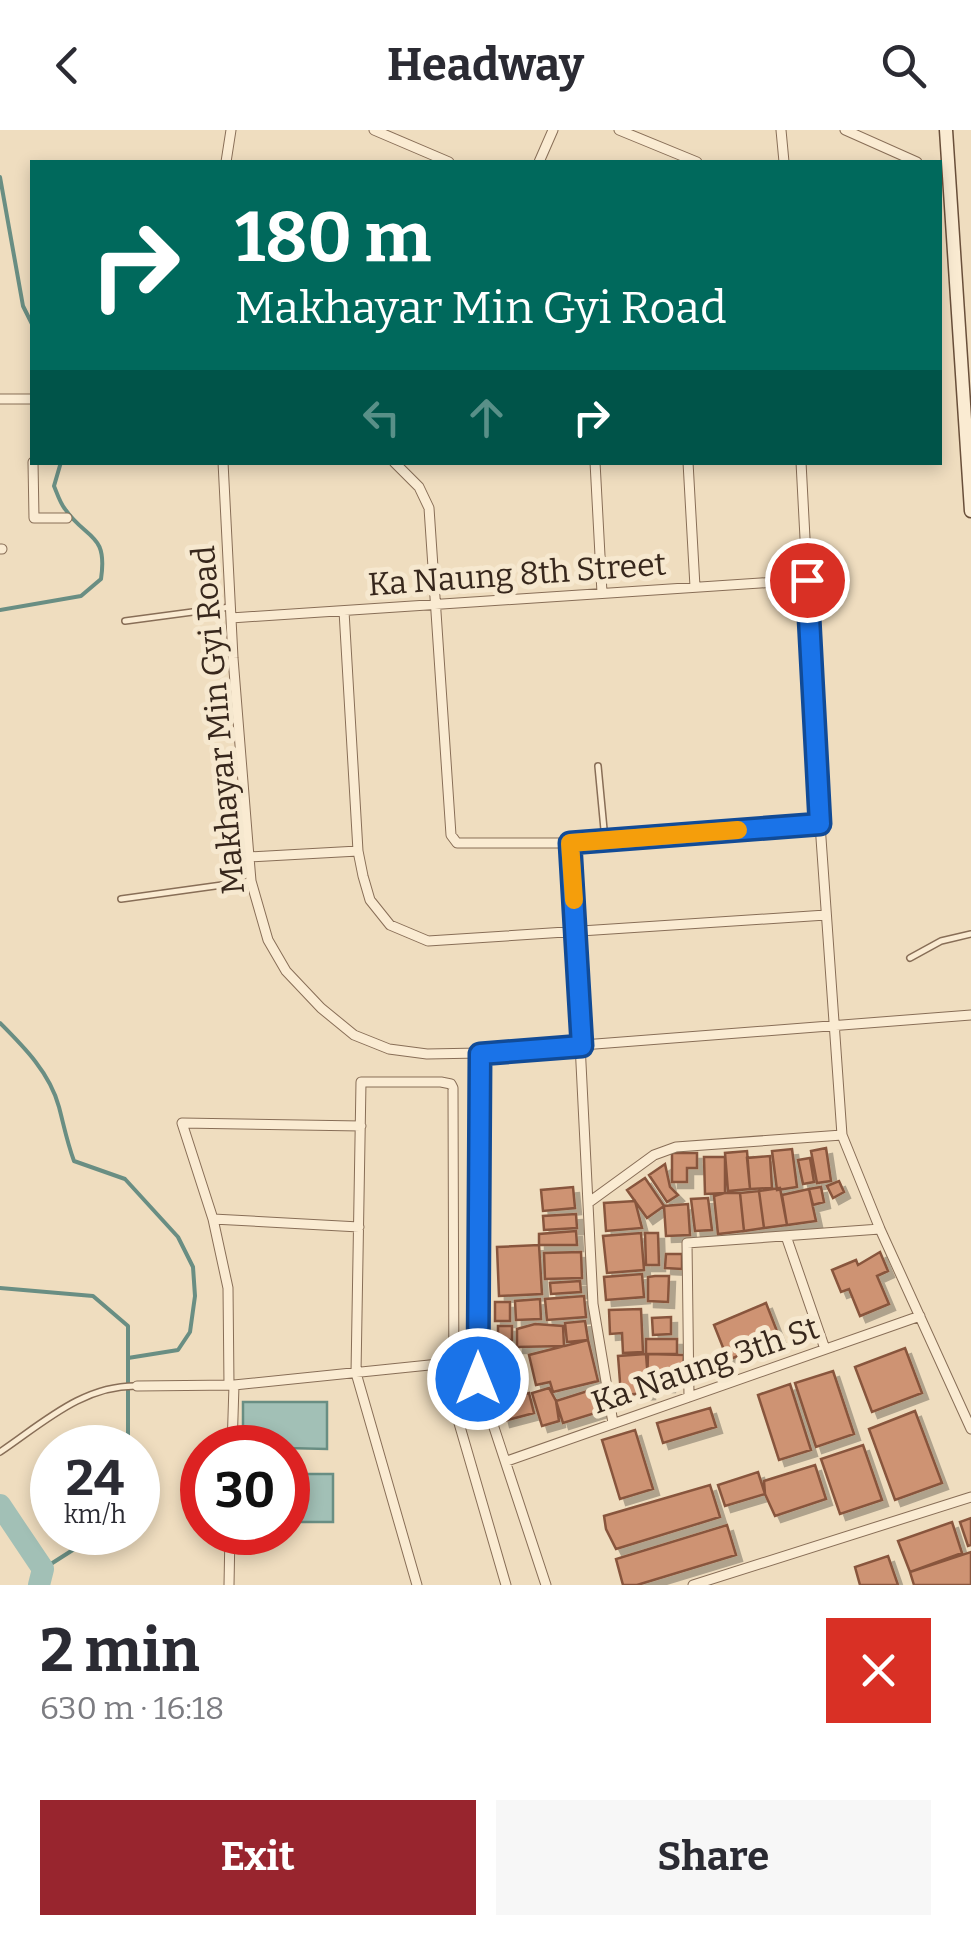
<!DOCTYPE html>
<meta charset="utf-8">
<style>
:root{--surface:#fff;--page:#f7f7f7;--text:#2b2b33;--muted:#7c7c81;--accent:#98252e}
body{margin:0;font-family:Bitter,serif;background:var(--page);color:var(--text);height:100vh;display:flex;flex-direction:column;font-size:38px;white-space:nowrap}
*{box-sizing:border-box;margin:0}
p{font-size:32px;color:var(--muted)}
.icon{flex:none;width:55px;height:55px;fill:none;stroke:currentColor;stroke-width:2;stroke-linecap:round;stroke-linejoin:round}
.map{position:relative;height:1455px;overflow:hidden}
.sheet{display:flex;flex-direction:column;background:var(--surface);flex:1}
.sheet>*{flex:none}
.guide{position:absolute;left:30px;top:30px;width:912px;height:305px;border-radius:0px;box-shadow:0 5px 15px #0003;background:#00695c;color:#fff;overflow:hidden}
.speed{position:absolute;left:30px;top:1295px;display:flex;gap:20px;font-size:50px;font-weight:700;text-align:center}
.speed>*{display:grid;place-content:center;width:130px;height:130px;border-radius:50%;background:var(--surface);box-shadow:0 5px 15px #0003;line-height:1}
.speed small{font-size:25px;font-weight:400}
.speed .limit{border:15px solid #d22;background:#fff;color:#111}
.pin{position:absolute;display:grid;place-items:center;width:85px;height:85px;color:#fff;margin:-42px;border:5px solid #fff;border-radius:50%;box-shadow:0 2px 10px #0007}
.me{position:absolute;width:110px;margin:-55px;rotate:0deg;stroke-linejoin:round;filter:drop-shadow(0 0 8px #0008)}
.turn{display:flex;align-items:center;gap:35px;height:210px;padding:0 40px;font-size:45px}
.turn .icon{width:130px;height:130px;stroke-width:2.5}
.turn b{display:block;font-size:70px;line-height:85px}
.lanes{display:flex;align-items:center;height:95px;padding:0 40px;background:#0003;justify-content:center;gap:50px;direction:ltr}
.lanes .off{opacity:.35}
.round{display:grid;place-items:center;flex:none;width:105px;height:105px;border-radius:0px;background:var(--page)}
.headline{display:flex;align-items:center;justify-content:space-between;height:170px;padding:0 40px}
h1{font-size:60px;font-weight:700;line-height:75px}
.primary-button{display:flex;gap:20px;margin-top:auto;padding:20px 40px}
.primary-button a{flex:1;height:115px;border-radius:0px;background:var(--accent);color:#fff;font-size:40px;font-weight:700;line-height:115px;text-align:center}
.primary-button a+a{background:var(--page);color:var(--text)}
header{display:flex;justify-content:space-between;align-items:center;height:130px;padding:0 40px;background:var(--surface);font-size:45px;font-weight:700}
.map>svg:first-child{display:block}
.water{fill:#a2c0b6;stroke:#698e83;stroke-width:2.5}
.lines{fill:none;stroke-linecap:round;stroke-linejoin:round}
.stream{stroke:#698e83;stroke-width:4}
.river{stroke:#a2c0b6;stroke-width:22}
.building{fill:#ce9373;stroke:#88553c;stroke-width:2.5;filter:url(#shadow)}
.lane-casing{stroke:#886e57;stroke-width:8}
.street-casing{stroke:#886e57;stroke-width:11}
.secondary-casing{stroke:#694f3a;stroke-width:15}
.lane{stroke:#faebd2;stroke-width:5}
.street{stroke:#faebd2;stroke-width:9}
.secondary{stroke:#faebd2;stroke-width:12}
.route-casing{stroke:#114b97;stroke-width:25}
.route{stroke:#1a73e8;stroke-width:18}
.slow{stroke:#f59e0b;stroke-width:18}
.labels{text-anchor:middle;stroke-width:10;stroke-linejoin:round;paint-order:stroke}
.street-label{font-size:32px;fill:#37271c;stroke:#f6e8cf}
</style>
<header><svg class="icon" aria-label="back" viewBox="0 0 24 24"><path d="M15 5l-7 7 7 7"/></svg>Headway<svg class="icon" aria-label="search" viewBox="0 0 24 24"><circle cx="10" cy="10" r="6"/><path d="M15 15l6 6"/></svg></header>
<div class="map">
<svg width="971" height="1455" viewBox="0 0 971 1455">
<defs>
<filter id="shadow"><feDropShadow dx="6" dy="6" stdDeviation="0" flood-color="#0004"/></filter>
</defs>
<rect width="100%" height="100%" fill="#efddbf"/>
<path class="water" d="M243 1272H327V1319L243 1317Z
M288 1344H333V1392H288Z"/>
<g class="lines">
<path class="stream" d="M0 47 23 176 32 194
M0 480 81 466 101 449C108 402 86 410 65 379 60 373 57 363 54 356L61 332
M0 893C24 917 50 943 59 977 64 996 67 1012 74 1031L125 1049 178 1107 193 1137 195 1166 190 1202 178 1220 128 1228
M0 1158 93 1166 128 1196V1318
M43 1439 101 1402"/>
<path class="river" d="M0 1375 43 1439 39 1455"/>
</g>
<path class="building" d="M826 1018 831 1051 817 1053 811 1021Z
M792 1019 797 1057 777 1060 772 1021Z
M747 1021 750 1059 728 1061 725 1023Z
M672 1023H697V1038H687V1052H672Z
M770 1026 772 1058 750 1059 747 1028Z
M704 1027H725V1063L705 1064Z
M810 1028 814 1052 803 1054 798 1030Z
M665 1034 670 1057 678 1065 667 1072 649 1045Z
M645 1048 664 1076 647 1088 627 1060Z
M839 1051 844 1062 833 1068 827 1056Z
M573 1057 575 1078 543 1081 541 1060Z
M821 1057 824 1072 813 1075 809 1059Z
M780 1058 787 1095 764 1098 759 1061Z
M809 1059 816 1091 787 1095 782 1065Z
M759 1061 764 1098 744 1101 740 1063Z
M725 1063H740L744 1101 718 1104 714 1066Z
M708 1068 712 1100 695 1101 691 1069Z
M635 1071 642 1098 606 1101 604 1073Z
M688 1074 690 1105 666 1106 664 1076Z
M576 1084 577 1098 544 1100 543 1086Z
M576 1101 577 1115H539V1104Z
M641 1103 644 1140 607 1143 603 1106Z
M645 1103H658L659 1135H646Z
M539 1115 542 1164 499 1166 497 1117Z
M581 1122 582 1148 545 1149 544 1123Z
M880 1122 888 1141 877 1146 889 1174 860 1186 849 1159 841 1162 832 1140 856 1130 858 1135Z
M666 1124H682V1139L665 1138Z
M642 1144 644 1167 606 1170 604 1147Z
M655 1146H669L668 1172 648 1171V1147Z
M580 1151 581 1162 551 1164 550 1153Z
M584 1166 586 1187 547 1190 545 1169Z
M540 1169 541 1189 516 1190 515 1171Z
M495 1172H510V1191H495Z
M766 1173 780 1209 728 1230 714 1195Z
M641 1179 643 1222 623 1223 622 1203 610 1204 609 1180Z
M671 1187V1204L653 1205 652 1188Z
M585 1191 588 1210 567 1212 565 1193Z
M535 1194 563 1196 564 1216 517 1217V1199Z
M498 1196H512V1210H498Z
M646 1209H677V1224H646Z
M588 1210 598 1251 553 1262 550 1252 536 1255 529 1225Z
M905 1218 922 1263 872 1282 855 1237Z
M646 1224 649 1263 621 1265 618 1226Z
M648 1224 684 1225 683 1243H673L669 1256H647Z
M833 1241 854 1304 816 1317 795 1253Z
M790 1254 811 1320 779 1330 758 1265Z
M549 1258 556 1271 559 1291 542 1296 532 1263Z
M597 1258 605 1280 563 1293 556 1271Z
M529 1263 534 1283 504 1291 499 1271Z
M710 1278 716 1297 663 1313 657 1293Z
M915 1281 942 1353 895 1370 869 1299Z
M635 1300 653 1359 620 1369 602 1310Z
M863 1315 882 1370 840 1384 821 1329Z
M815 1335 826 1369 775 1386 765 1364 764 1351Z
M758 1342 765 1364 725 1376 718 1355Z
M710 1355 720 1387 616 1419 606 1399 604 1386Z
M971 1388V1415L968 1416 960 1392Z
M952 1392 962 1423 910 1442 898 1411Z
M727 1395 736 1425 637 1455H623L616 1429Z
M971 1422V1455H914L910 1442Z
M888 1426 898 1455H860L855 1437Z"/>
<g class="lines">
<g class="lane-casing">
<path id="lane" d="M125 491 230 477
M598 636 605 710
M121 769 251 751
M910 828 941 811 971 804
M0 1322C43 1293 83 1255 137 1256"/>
</g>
<g class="street-casing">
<path id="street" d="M374 0 449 32
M619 0 697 32
M781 0 784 32
M845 0 917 32
M226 32 231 0
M539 32 553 0
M0 269H32
M33 332 34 388H67
M223 332 233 528 249 727 251 751 268 810 286 841 321 878 354 905 389 919 427 924 480 923 971 885
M394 332 419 357 429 378 451 705 457 713H570L820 694
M595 332 602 463
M688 332 695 457
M801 332 820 694 842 1005 880 1099 971 1299
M0 419H2
M344 481 358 721 363 746 370 770 390 795 428 811 826 785
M231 488 807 450
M570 713 593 1174 613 1293
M249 727 358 721
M480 923 478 1249 546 1455
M588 1073 654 1025 676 1017 842 1005
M213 1089 359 1097
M786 1106 825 1219
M229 1255 228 1158 213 1089 182 993 361 996
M137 1256 234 1255 478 1230
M689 1267 687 1113 880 1099
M232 1318 234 1255
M507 1331 920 1186
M229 1455 230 1402
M417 1455 356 1243 361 952H441L451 954 453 958 454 1276 506 1455
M693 1455 971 1367"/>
</g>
<g class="secondary-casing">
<path id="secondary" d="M946 0 971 381"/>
</g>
<use href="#lane" class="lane"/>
<use href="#street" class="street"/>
<use href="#secondary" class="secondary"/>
</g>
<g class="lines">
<g class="route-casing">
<path id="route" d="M478 1249 480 924 582 916 570 713 820 694 807 450"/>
</g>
<use href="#route" class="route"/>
<path class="slow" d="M574 770 570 713 738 700"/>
</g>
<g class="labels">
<g class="street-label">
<text transform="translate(517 444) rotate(-4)" y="11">Ka Naung 8th Street</text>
<text transform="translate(218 590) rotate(-95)" y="11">Makhayar Min Gyi Road</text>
<text transform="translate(705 1235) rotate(-19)" y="11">Ka Naung 3th St</text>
</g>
</g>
</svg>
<div class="speed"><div>24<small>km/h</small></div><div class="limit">30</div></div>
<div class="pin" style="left:807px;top:450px;background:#d93025"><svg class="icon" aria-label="arrive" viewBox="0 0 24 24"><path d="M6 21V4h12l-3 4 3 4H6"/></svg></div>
<svg class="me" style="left:478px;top:1249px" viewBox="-20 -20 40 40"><circle r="17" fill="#1a73e8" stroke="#fff" stroke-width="3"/><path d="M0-11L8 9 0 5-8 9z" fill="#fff"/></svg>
<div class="guide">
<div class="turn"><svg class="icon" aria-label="right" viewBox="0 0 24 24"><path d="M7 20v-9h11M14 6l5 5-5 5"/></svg><div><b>180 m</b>Makhayar Min Gyi Road</div></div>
<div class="lanes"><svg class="icon off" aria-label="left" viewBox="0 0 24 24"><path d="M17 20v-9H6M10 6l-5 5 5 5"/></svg><svg class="icon off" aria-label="ahead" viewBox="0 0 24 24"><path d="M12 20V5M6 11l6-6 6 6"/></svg><svg class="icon" aria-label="right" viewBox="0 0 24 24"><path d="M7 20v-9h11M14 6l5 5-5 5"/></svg></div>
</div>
</div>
<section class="sheet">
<div class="headline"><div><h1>2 min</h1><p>630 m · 16:18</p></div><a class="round" style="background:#d93025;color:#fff"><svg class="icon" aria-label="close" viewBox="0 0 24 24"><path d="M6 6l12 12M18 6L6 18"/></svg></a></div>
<div class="primary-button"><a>Exit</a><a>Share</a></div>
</section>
